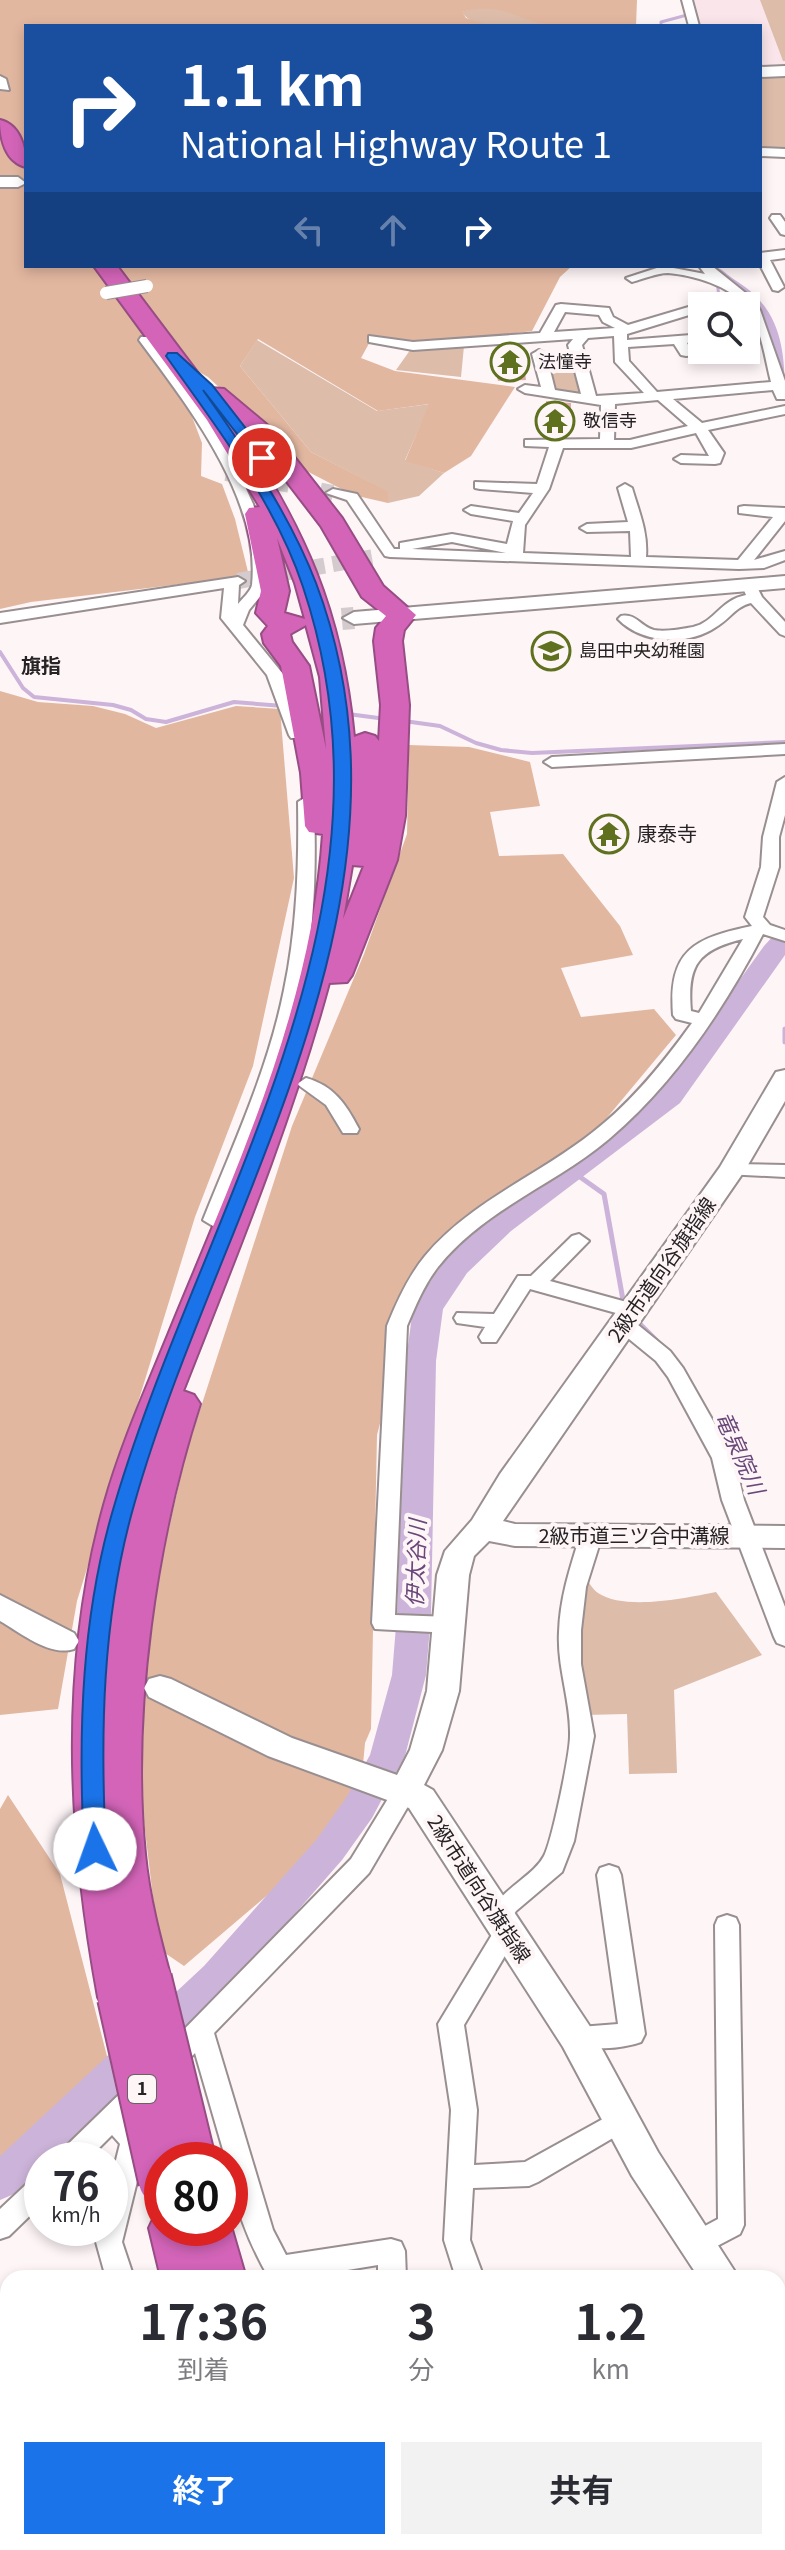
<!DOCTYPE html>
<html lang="ja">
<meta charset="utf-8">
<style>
:root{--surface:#fff;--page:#f2f2f3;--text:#2b2b33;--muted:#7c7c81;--accent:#1a73e8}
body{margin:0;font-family:Georgia,"Noto Sans JP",serif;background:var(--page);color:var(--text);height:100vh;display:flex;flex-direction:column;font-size:30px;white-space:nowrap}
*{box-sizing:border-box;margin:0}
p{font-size:26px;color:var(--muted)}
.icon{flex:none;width:44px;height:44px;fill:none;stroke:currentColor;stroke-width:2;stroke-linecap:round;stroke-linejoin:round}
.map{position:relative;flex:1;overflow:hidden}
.side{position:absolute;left:0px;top:2270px;width:786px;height:280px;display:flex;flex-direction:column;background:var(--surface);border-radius:24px 24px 0 0;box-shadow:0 4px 12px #0003}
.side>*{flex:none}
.banner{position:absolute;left:24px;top:24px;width:738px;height:244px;border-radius:0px;box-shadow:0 4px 12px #0003;background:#1a4fa0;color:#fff;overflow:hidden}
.controls{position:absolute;left:688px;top:292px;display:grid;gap:16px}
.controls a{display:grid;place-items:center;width:72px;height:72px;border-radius:0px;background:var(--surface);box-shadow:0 4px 12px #0003;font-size:40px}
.speed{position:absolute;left:24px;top:2142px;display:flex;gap:16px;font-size:40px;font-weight:700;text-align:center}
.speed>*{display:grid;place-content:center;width:104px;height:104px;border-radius:50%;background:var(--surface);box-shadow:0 4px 12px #0003;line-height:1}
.speed small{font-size:20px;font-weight:400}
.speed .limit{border:12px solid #d22;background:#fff;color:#111}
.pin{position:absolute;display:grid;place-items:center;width:68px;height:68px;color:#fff;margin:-34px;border:4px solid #fff;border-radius:50%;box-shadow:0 2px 8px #0007}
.me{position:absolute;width:88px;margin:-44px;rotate:357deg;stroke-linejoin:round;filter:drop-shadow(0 0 6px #0008)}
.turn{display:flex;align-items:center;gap:28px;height:168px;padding:0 24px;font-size:36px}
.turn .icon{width:104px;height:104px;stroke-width:2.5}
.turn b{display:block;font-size:56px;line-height:68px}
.lanes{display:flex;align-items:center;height:76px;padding:0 24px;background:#0003;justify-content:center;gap:40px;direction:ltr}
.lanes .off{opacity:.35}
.eta{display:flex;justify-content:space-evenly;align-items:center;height:136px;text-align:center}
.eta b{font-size:48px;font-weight:700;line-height:56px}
.primary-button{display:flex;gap:16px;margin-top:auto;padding:16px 24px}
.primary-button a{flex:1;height:92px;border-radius:0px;background:var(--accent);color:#fff;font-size:32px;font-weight:700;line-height:92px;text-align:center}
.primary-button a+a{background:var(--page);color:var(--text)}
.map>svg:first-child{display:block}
.built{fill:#fae6ea}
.green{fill:#ddbcaa}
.forest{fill:#e2b7a0}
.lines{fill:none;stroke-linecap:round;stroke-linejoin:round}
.stream-far2{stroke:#ccb3d9;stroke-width:3}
.stream-far1{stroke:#ccb3d9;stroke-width:4}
.stream{stroke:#ccb3d9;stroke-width:5}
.river{fill:#ccb3d9;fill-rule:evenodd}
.building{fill:#dfada8}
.street-tunnel{stroke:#d3cbcd;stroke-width:16;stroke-dasharray:16 8;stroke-linecap:butt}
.secondary-tunnel{stroke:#d3cbcd;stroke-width:22;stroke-dasharray:22 11;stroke-linecap:butt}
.street-casing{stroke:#998f91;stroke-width:4}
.secondary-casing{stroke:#998f91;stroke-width:4}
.highway-casing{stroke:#974d84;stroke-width:4}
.street{fill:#fff;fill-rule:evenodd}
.secondary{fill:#fff;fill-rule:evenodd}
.highway{fill:#d364b8;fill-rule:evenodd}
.street-bridge-casing{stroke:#998f91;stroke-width:14;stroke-linecap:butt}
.highway-bridge-casing{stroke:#974d84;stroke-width:50;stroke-linecap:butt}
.street-bridge{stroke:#fff;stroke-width:12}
.highway-bridge{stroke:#d364b8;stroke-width:46}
.route{fill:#1a73e8;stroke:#114b97;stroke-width:2}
.labels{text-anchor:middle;stroke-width:8;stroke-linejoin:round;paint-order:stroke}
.far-poi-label{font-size:18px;fill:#272324;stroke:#fef5f7;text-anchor:start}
.shield{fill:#fef5f7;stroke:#686263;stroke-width:2}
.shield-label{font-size:18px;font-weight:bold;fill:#272324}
.far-quarter-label{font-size:20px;font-weight:bold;fill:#272324;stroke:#fef5f7}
.poi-label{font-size:20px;fill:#272324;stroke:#fef5f7;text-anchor:start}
.street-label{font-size:20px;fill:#272324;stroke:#fef5f7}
.water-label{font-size:22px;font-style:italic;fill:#69477a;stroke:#fef5f7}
</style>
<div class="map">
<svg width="785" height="2550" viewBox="0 0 785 2550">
<rect width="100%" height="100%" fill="#fef5f7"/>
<path class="built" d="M690 0H785V68L760 69V26H696Z"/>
<path class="green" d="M760 0H785V61H783Z
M487 5 517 11 547 26C522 26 479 34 461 12Z
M760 77H785V149L760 148Z
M257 340 377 411 430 404 405 460 444 473 419 496 388 503 387 491 311 452 240 366Z
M413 346H464L461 377 396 370Z
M576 364 583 396 553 391 547 365Z
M582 1573C587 1579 592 1589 598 1593 625 1611 686 1598 716 1592L762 1655 674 1690 677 1773 629 1774 627 1714 585 1715 577 1674Z"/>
<path class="forest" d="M0 0H637L636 26C609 26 579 29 553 26 518 22 502 0 462 12L466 18 492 26H26V266H572L560 277 532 331 413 346 372 338 361 358 395 371 515 387 471 456 444 473 405 461 429 404 378 411 258 339 240 366 311 452 388 491V503L353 495 295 465 263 428 208 377 142 340 191 414 202 443 201 476 222 484 235 519 249 576 31 602 0 609Z
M0 691 38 702 93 706 125 714 156 728 236 706 280 709 294 878 253 1066 195 1217 77 1601 58 1709 0 1715Z
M409 745 469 747 530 762 540 806 490 812 499 856 563 854 620 926 633 955 561 968 581 1017 654 1009 676 1035 585 1144 483 1214 414 1293 377 1435 371 1729 365 1743 359 1808 284 1881 184 1966 159 1949 143 1813 137 1704 154 1591 187 1450 292 1126 364 954 407 834Z
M8 1795 60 1874 108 2060 0 2162V1809Z"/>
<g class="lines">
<path class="stream-far2" d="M661 26V22L687 15
M714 306 719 297 717 281"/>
<path class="stream-far1" d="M0 652 23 688 34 697 113 705 131 710 146 719 166 722 234 702 283 706
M348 714 386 719
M404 721 440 726 476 743 501 750 532 753 785 742"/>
<path class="stream" d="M785 1029V1042
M573 1172 604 1194 623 1300
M637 1321 657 1341"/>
<path class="river" d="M700 266C725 266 719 270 738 282 780 309 785 348 785 395L775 389 750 311 712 281Z
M785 931V955L680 1103 511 1231 467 1273 443 1309 436 1361 431 1614 426 1675 405 1756 372 1818 342 1860 230 1988 50 2160H42V2168L14 2194 0 2200V2156L204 1966 316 1840 346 1798 370 1755 392 1675 397 1614 406 1361 413 1308 445 1259 491 1217 660 1091 764 946 776 933Z"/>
</g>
<path class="building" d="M509 347H522L528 365H524L526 380 498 381 491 353H507Z
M546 401 571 403V429H539V412H546Z"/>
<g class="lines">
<path class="street-tunnel" d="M226 473 333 493
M238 581 379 556"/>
<path class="secondary-tunnel" d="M309 622 354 618"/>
<g class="street-casing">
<path id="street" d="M682 0H692L699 26H689Z
M0 76 6 79 9 90 0 89Z
M760 148 785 149V157L760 156Z
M772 215H780L785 222V235L781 234 770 218Z
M785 250V258L770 260 784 287 778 291 773 290 760 265V253Z
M663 266 705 274 699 266H712L753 299 760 310 785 381V399H777L773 390 673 399 702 423 785 406V414L708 430 724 453 720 463 715 464 681 463 674 459 681 455 709 456 696 433 631 448H563L549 489 525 525 523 553 631 557 630 531 587 532 580 528 587 524 628 522 618 488 625 484 632 488C639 512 648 532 646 557L738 560 773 517 739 513V507L744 506 785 508V521L754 560 785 551V560L764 568 739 569 390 557 385 556 347 500 326 493 333 489 357 494 394 549H400V543L452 534 507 544 513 521 471 514 464 510 471 506 519 513 533 493 480 489 475 488V482L537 484 549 447 525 446V440L600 439 601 405 525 393 518 389 525 385 541 387 532 354 539 350 546 354 555 390 581 394 568 345 573 339 413 350 369 342V336L413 342 540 333 556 305 561 304 609 308 613 317 628 325 702 303 708 306H702V311L627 334V340L691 335 698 339 687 343 690 348 724 350 722 353 686 356 681 355 674 344 628 347 629 361 657 392 771 382C765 359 761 325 746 306 730 286 693 275 668 273 657 273 643 279 632 282L626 278ZM565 312 599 315 603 322 615 328 554 332ZM614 336 615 362 644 393 596 396 582 345 588 338ZM658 400 688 426 630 440H614L615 404ZM452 542 506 553 412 549Z
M141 337H151L200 405 230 454 253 504 266 543 268 587 249 610 243 625 283 674 305 735 303 738H291L289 735 267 675 221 618 224 588 0 623V613L238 577 245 581 239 585 238 604C242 599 251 591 252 585 261 499 188 406 139 340Z
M751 583 756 585 762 597 785 622V636L780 634 751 603C735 607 730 619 716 627 688 646 642 644 618 619L621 616C636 613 641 627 654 630 664 632 683 629 693 627 715 622 720 600 746 595L743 588Z
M785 744V754L552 767 544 762 552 757Z
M785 777V815L779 837V867L763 917 770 925 785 930V941L763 934C724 1009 674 1084 609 1139 556 1184 483 1210 438 1267 424 1285 416 1305 407 1326L395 1615 451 1617 459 1619 462 1625 459 1631 451 1633 375 1629 372 1623 387 1326C397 1301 408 1277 425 1256 470 1202 539 1175 593 1132 632 1102 664 1062 692 1023L676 1019 673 1015C668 950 694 938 752 926L745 917 761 867 763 837 777 782ZM743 939 699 1013 691 1011C687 965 698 950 743 939Z
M306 797 314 802C316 865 315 928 302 990 286 1069 252 1145 223 1220L213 1226 203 1220C233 1145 268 1070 284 990 297 928 299 865 298 802Z
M306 1078C334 1086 346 1104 359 1129L357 1133H343L326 1105 297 1084Z
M732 1164 785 1165V1177L725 1174 722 1170Z
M579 1234 589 1241 550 1281 641 1306 644 1311 641 1316 634 1318 530 1289 496 1342H482L479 1337 485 1327 457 1323 454 1318 457 1313 494 1314 518 1276H531L572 1236Z
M625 1318 632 1320 670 1351 683 1368 734 1458 744 1500 785 1607V1646L777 1643 774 1637 722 1500 712 1458 668 1377 656 1361 618 1330 615 1325Z
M591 1528 599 1530 602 1536 586 1587 581 1630V1664L594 1736 574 1841 562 1872 516 1911 509 1922 516 1925 519 1932 464 2025 477 2110 474 2165 525 2162 621 2109 630 2112 634 2120 630 2128 538 2182 529 2186 473 2188 470 2240 484 2278H456L444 2240 451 2110 438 2024 496 1928 489 1925 486 1918C501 1888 533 1877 544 1856 552 1841 570 1754 570 1736 571 1701 557 1668 559 1632 560 1598 570 1568 580 1536L583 1530Z
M405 1782 413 1784 417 1791 369 1873 214 2033 273 2230 286 2255 391 2239 401 2242 405 2251 406 2278H378V2265L299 2278H269C250 2245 230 2199 230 2160H226L195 2053C184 2064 177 2075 161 2069L157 2061 161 2053 351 1859 397 1784Z
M609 1865 618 1868 621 1875 645 2034 641 2042C622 2049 586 2051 567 2044L563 2036 567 2028 618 2024 597 1875 600 1868Z
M727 1915 736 1918 739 1925 744 2225 740 2234 698 2256 688 2253 685 2244 688 2235 718 2219 715 1925 718 1918Z
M142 2078 151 2081 155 2089 130 2118 147 2141 122 2242 134 2278H106L96 2242 99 2228H110V2184L120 2144 112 2135 87 2160H56L60 2152 133 2081Z
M42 2174V2204L9 2236 0 2239V2209L33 2178Z
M785 2319V2439L778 2441V2322Z
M778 2510 785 2513V2550H766V2542H778Z
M8 2538V2542H36L37 2550H7Z
M173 2542H203L204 2550H174Z
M337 2542H367L369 2550H339Z
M508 2542H538V2550H508Z"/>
</g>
<g class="secondary-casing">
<path id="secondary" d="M785 66V76L760 77V67Z
M0 177H18L26 183 18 187H0Z
M785 576V588L354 624 343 618 354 612Z
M785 1070V1101L745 1170 503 1521 515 1524 785 1526V1548L515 1546 489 1541 474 1556 469 1575 459 1691 442 1750 424 1785 433 1790 589 2025 658 2152 739 2278H699L632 2176 563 2047 409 1808 268 1756 149 1697 144 1688 149 1679 160 1676 171 1679 292 1738 397 1775 410 1750 427 1691 437 1575 445 1551 472 1520 500 1474 720 1167 776 1072Z
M0 1595 74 1633 79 1641 74 1649C50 1657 21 1633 0 1621Z
M778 2313 785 2314V2350L778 2349Z
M8 2474V2512L0 2515V2477Z"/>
</g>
<g class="highway-casing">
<path id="highway" d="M0 120C21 125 26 149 26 167 5 162 0 138 0 120Z
M94 266H117L209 388 224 389 273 430 342 518 383 586 416 615 404 630 402 641 409 705 405 816 397 860 352 975 347 982 329 983C291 1123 236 1256 183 1391L194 1395 200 1404C156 1539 131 1713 145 1854 149 1897 160 1938 171 1979L164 1992 144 1996 137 2011 121 2016 105 2011 98 1997C68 1832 59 1668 104 1505 120 1447 145 1391 168 1335 233 1176 312 1009 323 834L309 832 305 826 301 773 281 666 264 643 262 634 268 626 256 613 261 591 245 514 249 508 260 507 207 420ZM234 422 255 440 321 526 362 597 386 616 376 628 374 641 381 705 379 741 375 736 365 733 354 737C342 610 304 527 234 422ZM277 538 295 583 305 619 284 613 289 591ZM306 625 320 677 326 749 309 666 292 642 290 634ZM352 865 364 866 343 919 352 866Z
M162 2210V2228H230V2223L246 2278H161L149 2228 156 2213Z
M222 2542H313L315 2550H224Z"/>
</g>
<use href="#street" class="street"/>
<use href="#secondary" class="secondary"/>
<use href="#highway" class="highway"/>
<g class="street-bridge-casing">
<path id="street-bridge" d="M106 293 147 286"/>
</g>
<g class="highway-bridge-casing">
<path id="highway-bridge" d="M148 1979 192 2160
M121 1997 162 2181"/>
</g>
<use href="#street-bridge" class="street-bridge"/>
<use href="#highway-bridge" class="highway-bridge"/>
</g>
<path class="route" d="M168 353H177L212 385 269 458 258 461 203 390C246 451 289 513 316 583 436 901 217 1209 134 1505 102 1617 100 1734 106 1849L103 1855 95 1857 87 1855 84 1849C78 1733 81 1615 115 1503 205 1201 412 914 303 587 275 502 217 428 166 356Z"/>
<defs>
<g id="temple-ring" transform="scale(2)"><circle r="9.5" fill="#fef5f7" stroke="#5f711e" stroke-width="1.5"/><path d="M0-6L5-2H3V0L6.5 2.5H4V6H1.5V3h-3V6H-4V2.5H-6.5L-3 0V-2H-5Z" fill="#5f711e"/></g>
<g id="school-ring" transform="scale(2)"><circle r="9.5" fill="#fef5f7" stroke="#5f711e" stroke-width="1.5"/><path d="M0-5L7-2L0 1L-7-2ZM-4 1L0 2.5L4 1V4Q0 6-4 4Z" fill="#5f711e"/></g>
</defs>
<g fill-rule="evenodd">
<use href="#temple-ring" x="510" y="362"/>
<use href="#temple-ring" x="555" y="421"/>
<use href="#school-ring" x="551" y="651"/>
<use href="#temple-ring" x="609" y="834"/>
</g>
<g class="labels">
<g class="far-poi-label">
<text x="538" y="368">法憧寺</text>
<text x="583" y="427">敬信寺</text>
<text x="579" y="657">島田中央幼稚園</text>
</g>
<rect class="shield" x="128" y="2075" width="28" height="28" rx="6"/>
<g class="shield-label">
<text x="142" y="2095">1</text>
</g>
<g class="far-quarter-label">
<text x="41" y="673">旗指</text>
</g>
<g class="poi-label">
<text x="637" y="841">康泰寺</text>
</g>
<g class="street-label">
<text transform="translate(662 1270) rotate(-55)" y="7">2級市道向谷旗指線</text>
<text x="634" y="1543">2級市道三ツ合中溝線</text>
<text transform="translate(479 1889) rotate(57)" y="7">2級市道向谷旗指線</text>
</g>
<g class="water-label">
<text transform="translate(740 1453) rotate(66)" y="8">竜泉院川</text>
<text transform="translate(416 1563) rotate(-88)" y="8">伊太谷川</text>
</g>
</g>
</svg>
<div class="controls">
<a><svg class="icon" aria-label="search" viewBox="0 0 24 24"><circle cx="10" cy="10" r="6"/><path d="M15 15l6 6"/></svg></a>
</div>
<div class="speed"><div>76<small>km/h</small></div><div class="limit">80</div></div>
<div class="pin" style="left:262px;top:458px;background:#d93025"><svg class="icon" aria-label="arrive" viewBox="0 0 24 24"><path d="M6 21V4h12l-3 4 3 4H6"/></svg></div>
<svg class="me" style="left:95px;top:1849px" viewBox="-20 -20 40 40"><circle r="19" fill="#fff"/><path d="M0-13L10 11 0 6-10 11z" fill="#1a73e8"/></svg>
<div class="banner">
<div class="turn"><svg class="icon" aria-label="right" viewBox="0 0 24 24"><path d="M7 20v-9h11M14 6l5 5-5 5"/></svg><div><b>1.1 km</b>National Highway Route 1</div></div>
<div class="lanes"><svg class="icon off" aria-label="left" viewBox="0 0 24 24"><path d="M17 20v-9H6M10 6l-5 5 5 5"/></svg><svg class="icon off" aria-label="ahead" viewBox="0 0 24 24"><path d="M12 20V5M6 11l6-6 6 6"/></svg><svg class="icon" aria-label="right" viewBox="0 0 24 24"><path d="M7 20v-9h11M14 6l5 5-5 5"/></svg></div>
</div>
<section class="side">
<div class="eta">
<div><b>17:36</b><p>到着</p></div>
<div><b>3</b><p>分</p></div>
<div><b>1.2</b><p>km</p></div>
</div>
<div class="primary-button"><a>終了</a><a>共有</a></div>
</section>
</div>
